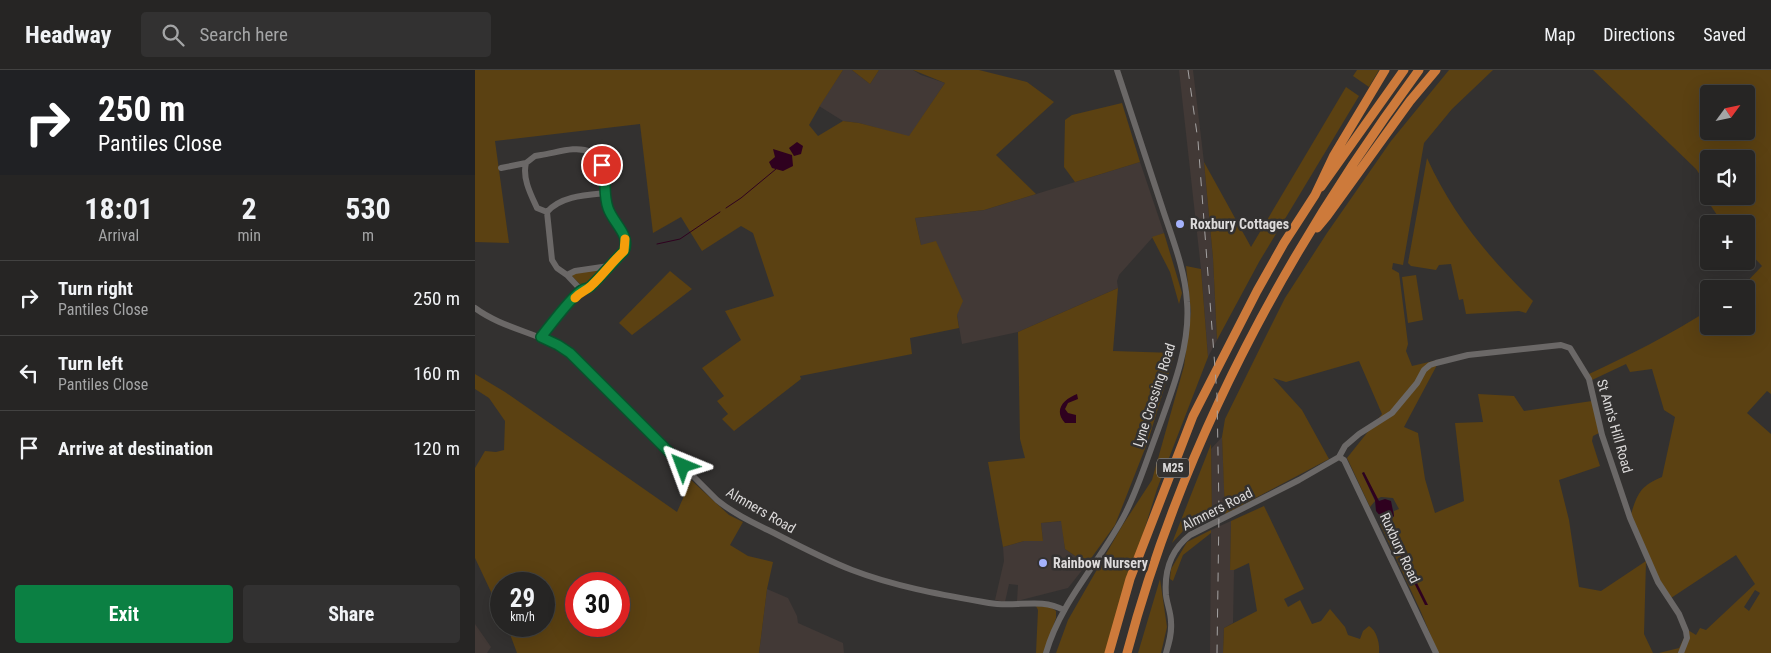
<!DOCTYPE html>
<meta charset="utf-8">
<style>
:root{--surface:#262524;--page:#323131;--text:#f1f3f6;--muted:#a4a5a6;--line:#424241;--accent:#0b8043}
body{margin:0;font-family:"Roboto Condensed",sans-serif;background:var(--page);color:var(--text);height:100vh;display:flex;flex-direction:column;font-size:19px;white-space:nowrap}
*{box-sizing:border-box;margin:0}
p{font-size:16px;color:var(--muted)}
.icon{flex:none;width:28px;height:28px;fill:none;stroke:currentColor;stroke-width:2;stroke-linecap:round;stroke-linejoin:round}
.map{position:relative;flex:1;overflow:hidden}
.side{display:flex;flex-direction:column;background:var(--surface);width:475px}
.side>*{flex:none}
.guide{background:#202124;color:#fff;overflow:hidden}
.needle{width:32px;rotate:57deg}
.fabs{position:absolute;left:1225px;top:15px;display:grid;gap:10px}
.fabs a{display:grid;place-items:center;width:55px;height:55px;border-radius:5px;background:var(--surface);box-shadow:0 5px 20px #0002,0 0 0 1px var(--line);font-size:25px}
.speed{position:absolute;left:15px;top:502px;display:flex;gap:10px;font-size:25px;font-weight:700;text-align:center}
.speed>*{display:grid;place-content:center;width:65px;height:65px;border-radius:50%;background:var(--surface);box-shadow:0 5px 20px #0002,0 0 0 1px var(--line);line-height:1}
.speed small{font-size:12px;font-weight:400}
.speed .limit{border:8px solid #d22;background:#fff;color:#111}
.pin{position:absolute;display:grid;place-items:center;width:42px;height:42px;color:#fff;margin:-21px;border:2px solid #fff;border-radius:50%;box-shadow:0 1px 5px #0007}
.me{position:absolute;width:55px;margin:-28px;rotate:316deg;stroke-linejoin:round;filter:drop-shadow(0 0 4px #0008)}
.turn{display:flex;align-items:center;gap:18px;height:105px;padding:0 15px;font-size:22px}
.turn .icon{width:65px;height:65px;stroke-width:2.5}
.turn b{display:block;font-size:35px;line-height:42px}
.eta{display:flex;justify-content:space-evenly;align-items:center;height:85px;text-align:center}
.eta b{font-size:30px;font-weight:700;line-height:35px}
.primary-button{display:flex;gap:10px;margin-top:auto;padding:10px 15px}
.primary-button a{flex:1;height:58px;border-radius:5px;background:var(--accent);color:#fff;font-size:20px;font-weight:700;line-height:58px;text-align:center}
.primary-button a+a{background:var(--page);color:var(--text)}
ul{padding:0;list-style:none}
li{display:flex;align-items:center;gap:15px;height:75px;padding:0 15px;border-top:1px solid var(--line)}
li div{flex:1}
li b{display:block;font-size:19px}
li em{font-style:normal}
header{display:flex;align-items:center;gap:30px;box-sizing:border-box;height:70px;padding:0 25px;background:var(--surface);border-bottom:1px solid var(--line)}
header strong{font-size:24px}
nav{display:flex;gap:28px;margin-inline-start:auto;font-size:18px}
.search{width:350px;height:45px;background:var(--page);display:flex;align-items:center;gap:12px;box-sizing:border-box;padding:0 18px;border-radius:5px;color:var(--muted);font-size:19px}
main{display:flex;flex:1;min-height:0}
.map>svg:first-child{display:block}
.built{fill:#423936}
.green{fill:#5b4112;fill-rule:evenodd}
.water{fill:#2f011f}
.lines{fill:none;stroke-linecap:round;stroke-linejoin:round}
.stream{stroke:#2f011f;stroke-width:1}
.minor{stroke:#6b6867;stroke-width:6}
.highway{stroke:#cd7a3b;stroke-width:9}
.rail{stroke:#a5a3a3;stroke-width:1;stroke-dasharray:9 9;stroke-linecap:butt}
.route-casing{stroke:#07532c;stroke-width:12}
.route{stroke:#0b8043;stroke-width:9}
.slow{stroke:#f59e0b;stroke-width:9}
.poi-dot{fill:#a4b2fc;stroke:#333130;stroke-width:2}
.labels{text-anchor:middle;stroke-width:5;stroke-linejoin:round;paint-order:stroke}
.shield{fill:#333130;stroke:#a9a7a7;stroke-width:1}
.shield-label{font-size:12px;font-weight:bold;fill:#dcdada}
.poi-label{font-size:14px;font-weight:bold;fill:#dcdada;stroke:#333130;text-anchor:start}
.street-label{font-size:14px;fill:#dcdada;stroke:#333130}
</style>
<header>
<strong>Headway</strong>
<div class="search"><svg class="icon" aria-label="search" viewBox="0 0 24 24"><circle cx="10" cy="10" r="6"/><path d="M15 15l6 6"/></svg>Search here</div>
<nav><a>Map</a><a>Directions</a><a>Saved</a></nav>
</header>
<main>
<section class="side">
<div class="guide">
<div class="turn"><svg class="icon" aria-label="right" viewBox="0 0 24 24"><path d="M7 20v-9h11M14 6l5 5-5 5"/></svg><div><b>250 m</b>Pantiles Close</div></div>
</div>
<div class="eta">
<div><b>18:01</b><p>Arrival</p></div>
<div><b>2</b><p>min</p></div>
<div><b>530</b><p>m</p></div>
</div>
<ul>
<li><svg class="icon" aria-label="right" viewBox="0 0 24 24"><path d="M7 20v-9h11M14 6l5 5-5 5"/></svg><div><b>Turn right</b><p>Pantiles Close</p></div><em>250 m</em></li>
<li><svg class="icon" aria-label="left" viewBox="0 0 24 24"><path d="M17 20v-9H6M10 6l-5 5 5 5"/></svg><div><b>Turn left</b><p>Pantiles Close</p></div><em>160 m</em></li>
<li><svg class="icon" aria-label="arrive" viewBox="0 0 24 24"><path d="M6 21V4h12l-3 4 3 4H6"/></svg><div><b>Arrive at destination</b></div><em>120 m</em></li>
</ul>
<div class="primary-button"><a>Exit</a><a>Share</a></div>
</section>
<div class="map">
<svg width="1296" height="583" viewBox="0 0 1296 583">
<rect width="100%" height="100%" fill="#333130"/>
<path class="built" d="M368 0H377L395 14 404 0H438L446 5 470 13 434 67 384 53 368 51 344 36Z
M704 0H718L729 92 738 188 742 270 733 287 726 199Z
M665 92 689 163 677 168 644 205 642 211 643 218 543 262 487 274 482 245 446 175 440 148 509 140Z
M747 367 750 437 737 445 736 379Z
M587 451 590 479 612 494 593 518 542 531 543 515 534 514 530 532 520 530 529 491 528 477 549 471H568L566 453Z
M756 451 755 499 759 500 758 553 749 558 748 583H735L736 463V460Z
M292 519 313 528 322 546 323 553 368 573 369 583H284Z
M0 554 16 577 12 583H0Z"/>
<path class="green" d="M0 0H368L346 34 334 55 343 66 368 51 384 53 434 66 470 13 438 0H504L552 12 579 32 521 85 561 124 509 140 440 148 446 175 461 171 488 231 482 245 484 258 435 268 437 284 325 306 326 309 259 361 247 349 253 344 242 331 249 326 227 298 266 270 250 241 299 226 278 163 266 156 227 181 206 147 178 163 165 54 20 71 34 173 0 172Z
M377 0H404L395 14Z
M882 0H904L894 17 878 6Z
M974 0H1018L977 39 949 73 928 195 918 193 917 199 924 203 933 274 931 281 937 296 971 288 962 295 929 357 943 363 950 409 960 443 989 431 980 353 1008 352 1003 324 1039 326 1049 341 1117 331 1124 363 1118 366 1117 371 1125 396 1084 410 1094 450 1104 517 1126 521 1171 491 1169 564 1178 583H963L946 542 905 454 912 453 919 446V441L924 439 918 428 906 427 902 429 889 402 887 403 900 431 895 437 872 388 907 344 884 291 811 312 798 308 827 340 854 389 750 444 747 367 750 349 787 274 810 228 852 163 916 71Z
M1118 0H1296V324L1292 321 1272 343 1296 364V583H1184L1204 578 1213 560 1221 565 1225 558 1231 560 1280 514 1261 485 1196 528 1185 511 1156 444C1163 422 1166 416 1187 407L1200 347 1189 340 1177 299 1155 302 1151 294 1117 310 1114 304C1155 285 1196 264 1234 240V256H1271V219H1265L1287 196 1271 179V154H1248L1234 133 1231 114 1221 99ZM1234 24H1271V61H1234ZM1234 89H1271V126H1234ZM1280 520 1285 523 1274 541 1269 537Z
M871 17 884 26 784 192 742 270 738 188 729 92 776 177Z
M647 33 665 92 600 112 589 97 590 50 597 45Z
M952 88C977 144 1015 189 1058 231L1051 243 1044 241 991 244 988 229 984 230 976 194 964 195 961 200 936 196 933 193Z
M689 163 707 223 704 234 695 202 677 167Z
M711 196 726 199 733 287 682 419 631 583H581L593 550 647 456 677 410 709 296 716 242Z
M128 198 114 216 108 217 97 206V204Z
M195 201 217 219 157 265 144 253Z
M941 205 948 250 933 253 927 207Z
M643 218 638 281 700 283 673 371 640 455 612 494 590 479 586 451 566 453 568 471H549L528 477 513 392 550 388 545 369 543 262Z
M0 304 30 322 202 442 216 410 254 445 268 452 255 475 273 486 298 492 292 519 284 583H42L32 556H69V514H26V543L0 488V398L10 381 21 382 29 380 30 351 14 328 0 319ZM101 514H144V556H101Z
M736 374 737 445 709 460 697 473Z
M789 436 829 519 809 529 813 537 825 530 837 554 846 551 855 539 870 557 873 565 885 569 888 561 894 556C902 561 905 574 904 583H748L749 558 782 541 774 493 759 500H755L756 451Z
M736 460V463L708 485 698 511 695 509 696 499 712 472Z
M685 509 692 557 686 583H663Z
M561 536 576 537 581 541V548L569 583H561L563 540Z"/>
<path class="water" d="M322 72 328 76 326 84 319 86 314 78Z
M298 79 317 85 318 96 308 101 297 98 294 92 300 87Z
M602 324 603 329 593 333 590 339 593 343 601 345V353H590C578 340 589 329 602 324Z
M889 402 904 431 910 429 916 431 919 446 912 453 953 535H950L907 448 901 441 900 430 887 403Z"/>
<g class="lines">
<path class="stream" d="M251 138 266 128 301 99
M182 174 205 169 245 142"/>
<path class="minor" d="M26 98 51 93
M92 205 100 201 134 196
M107 221 92 205 82 198 77 190 72 142C86 126 111 125 131 123
M0 238C28 259 66 263 95 283L242 430C259 444 281 454 301 464 326 477 351 490 377 500 421 517 469 525 514 533 542 538 564 527 589 540
M66 267C75 257 97 226 107 220 111 218 114 219 117 215 128 204 138 192 149 181 156 164 136 151 132 136 128 119 135 91 116 82 101 75 81 83 66 85L60 86 51 93C47 108 56 125 62 138L72 142
M864 387 869 390 961 583
M571 583C586 530 627 490 651 442 663 418 671 392 680 368 695 326 716 277 712 232 710 199 697 168 687 137 672 91 657 46 642 0
M691 583C694 573 697 563 696 552 696 543 692 534 691 525 689 501 696 480 715 465L824 410 864 387 870 376 884 364 917 343 942 313 949 300 955 295 961 293 993 285 1086 275 1095 278 1114 309 1127 365 1155 448 1183 512 1204 544 1211 561 1212 568 1206 583"/>
<path class="highway" d="M846 117 929 0
M842 158 852 146 935 31 961 0
M634 583 655 509 718 346 782 221 809 173 840 125 859 85 910 0
M652 583C708 371 814 176 944 0"/>
<path class="rail" d="M713 0 723 71 742 325 744 441 742 583"/>
</g>
<g class="lines">
<g class="route-casing">
<path id="route" d="M127 95C132 109 128 124 133 138 138 153 156 165 149 181 138 192 128 204 117 215 114 219 111 218 107 220 97 226 74 257 66 267L83 275 95 283 208 396"/>
</g>
<use href="#route" class="route"/>
<path class="slow" d="M100 228C105 222 111 221 116 216 128 205 137 192 149 181L150 169"/>
</g>
<g class="poi-dot">
<circle cx="705" cy="154" r="5"/>
<circle cx="568" cy="493" r="5"/>
</g>
<g class="labels">
<rect class="shield" x="682" y="388.5" width="32" height="19" rx="4"/>
<g class="shield-label">
<text x="698" y="402">M25</text>
</g>
<g class="poi-label">
<text x="715" y="159">Roxbury Cottages</text>
<text x="578" y="498">Rainbow Nursery</text>
</g>
<g class="street-label">
<text transform="translate(679 325) rotate(-72)" y="5">Lyne Crossing Road</text>
<text transform="translate(1140 356) rotate(74)" y="5">St Ann's Hill Road</text>
<text transform="translate(742 439) rotate(-27)" y="5">Almners Road</text>
<text transform="translate(286 440) rotate(30)" y="5">Almners Road</text>
<text transform="translate(925 478) rotate(65)" y="5">Ruxbury Road</text>
</g>
</g>
</svg>
<div class="fabs">
<a><svg class="needle" viewBox="-14 -14 28 28"><path d="M0-13l5 13h-10z" fill="#e53935"/><path d="M0 13l5-13h-10z" fill="#a4a5a6"/></svg></a>
<a><svg class="icon" aria-label="sound" viewBox="0 0 24 24"><path d="M4 9h4l5-4v14l-5-4H4zM17 9q2 3 0 6"/></svg></a>
<a>+</a>
<a>−</a>
</div>
<div class="speed"><div>29<small>km/h</small></div><div class="limit">30</div></div>
<div class="pin" style="left:127px;top:95px;background:#d93025"><svg class="icon" aria-label="arrive" viewBox="0 0 24 24"><path d="M6 21V4h12l-3 4 3 4H6"/></svg></div>
<svg class="me" style="left:208px;top:396px" viewBox="-20 -20 40 40"><path d="M0-17L14 15 0 8-14 15z" fill="#0b8043" stroke="#fff" stroke-width="4"/></svg>
</div>
</main>
